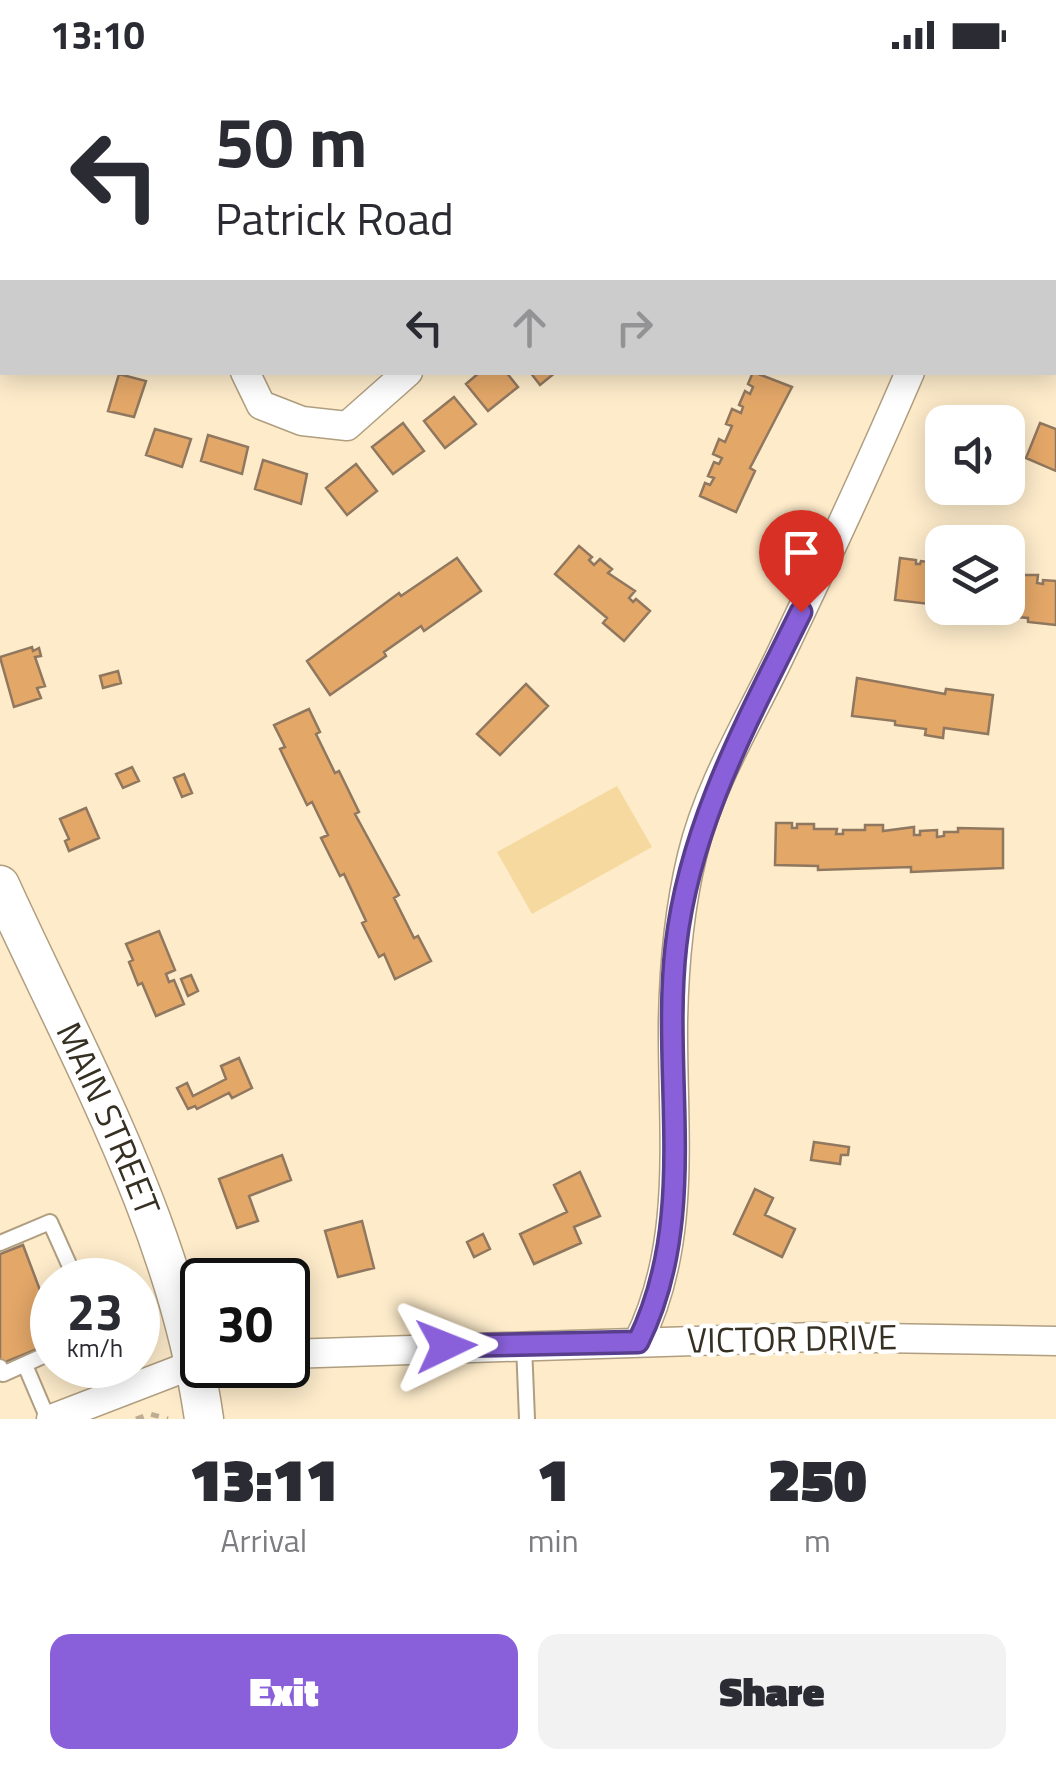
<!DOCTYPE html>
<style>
:root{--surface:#fff;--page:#f2f2f3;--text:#2b2b33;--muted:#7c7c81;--accent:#8960da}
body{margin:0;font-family:"Titillium Web",sans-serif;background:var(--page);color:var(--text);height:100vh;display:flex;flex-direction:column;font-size:38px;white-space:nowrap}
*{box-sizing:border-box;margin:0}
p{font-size:32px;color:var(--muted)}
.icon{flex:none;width:55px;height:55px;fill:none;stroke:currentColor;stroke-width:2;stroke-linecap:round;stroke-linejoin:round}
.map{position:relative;height:1349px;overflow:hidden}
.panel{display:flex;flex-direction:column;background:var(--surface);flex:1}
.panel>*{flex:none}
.guide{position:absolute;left:0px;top:0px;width:1058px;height:305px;box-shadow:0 5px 25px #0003;background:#fff;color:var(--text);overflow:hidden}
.fabs{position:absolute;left:925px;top:335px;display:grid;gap:20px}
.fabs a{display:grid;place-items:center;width:100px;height:100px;border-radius:20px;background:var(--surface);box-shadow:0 5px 25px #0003;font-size:50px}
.speed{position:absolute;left:30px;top:1188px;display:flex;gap:20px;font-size:50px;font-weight:700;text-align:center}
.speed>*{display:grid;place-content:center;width:130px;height:130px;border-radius:50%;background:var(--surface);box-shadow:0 5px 25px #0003;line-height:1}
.speed small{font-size:25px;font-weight:400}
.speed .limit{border:5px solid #111;border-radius:15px;background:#fff;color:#111}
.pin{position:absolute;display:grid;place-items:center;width:85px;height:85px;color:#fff;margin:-102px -42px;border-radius:50% 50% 50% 0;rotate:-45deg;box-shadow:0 0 10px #0007}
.pin .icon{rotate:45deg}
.me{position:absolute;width:110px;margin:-55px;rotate:88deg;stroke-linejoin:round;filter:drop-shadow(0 0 8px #0008)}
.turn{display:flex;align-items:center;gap:35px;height:210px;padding:0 50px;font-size:45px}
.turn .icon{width:130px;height:130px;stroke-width:2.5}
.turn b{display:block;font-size:70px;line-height:85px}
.lanes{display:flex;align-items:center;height:95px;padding:0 50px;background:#0003;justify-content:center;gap:50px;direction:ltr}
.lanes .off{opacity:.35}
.eta{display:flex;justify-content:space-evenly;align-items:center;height:170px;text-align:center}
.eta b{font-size:60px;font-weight:800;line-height:70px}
.action{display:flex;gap:20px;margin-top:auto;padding:20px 50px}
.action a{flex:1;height:115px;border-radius:20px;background:var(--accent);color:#fff;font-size:40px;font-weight:800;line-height:115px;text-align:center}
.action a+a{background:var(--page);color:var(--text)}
.status{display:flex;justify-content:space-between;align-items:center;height:70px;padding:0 50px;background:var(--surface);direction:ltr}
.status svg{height:28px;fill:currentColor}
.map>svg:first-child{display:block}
.green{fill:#f6d99f}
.building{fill:#e3a768;stroke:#90775f;stroke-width:2.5}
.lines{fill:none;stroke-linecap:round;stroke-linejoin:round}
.lane-casing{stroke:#af9e7f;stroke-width:18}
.street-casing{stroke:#af9e7f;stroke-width:31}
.secondary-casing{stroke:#af9e7f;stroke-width:41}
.path{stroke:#bcad93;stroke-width:5;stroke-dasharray:8 8;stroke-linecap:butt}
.lane{stroke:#fff;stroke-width:14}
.street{stroke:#fff;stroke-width:28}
.secondary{stroke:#fff;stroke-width:38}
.route-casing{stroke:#593e8e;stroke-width:25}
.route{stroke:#8960da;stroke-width:18}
.labels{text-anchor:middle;stroke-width:9;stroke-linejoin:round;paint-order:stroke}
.street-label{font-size:35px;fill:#363023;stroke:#fff}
</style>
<div class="status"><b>13:10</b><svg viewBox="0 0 49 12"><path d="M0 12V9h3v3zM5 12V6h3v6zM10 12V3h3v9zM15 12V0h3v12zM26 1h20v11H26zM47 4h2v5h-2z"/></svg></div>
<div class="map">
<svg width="1056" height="1349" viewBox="0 0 1056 1349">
<rect width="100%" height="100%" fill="#fdebca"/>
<path class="green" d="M617 716 652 777 532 844 497 782Z"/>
<path class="building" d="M2 21V149L0 148Z
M480 302H506L518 317 488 341 466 314Z
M530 302H556L540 315Z
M753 302 792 317 750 398 755 401 736 442 700 426 705 413 710 415 714 408 708 406 714 392 719 394 722 388 713 384 719 369 725 372 732 356 726 354 732 339 741 343 743 337 739 335 745 321 750 324 753 317 748 314Z
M119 304 146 311 134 347 108 341Z
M454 327 476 354 445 378 424 351Z
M403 353 424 381 393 404 372 377Z
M1040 353 1056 359V401L1026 388Z
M155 359 191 369 182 397 146 385Z
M208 365 248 377 242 404 201 391Z
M263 390 307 404 301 434 255 419Z
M356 394 377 421 347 445 326 418Z
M579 476 592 487 589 490 594 495 600 489 612 499 608 503 635 521 629 528 633 532 636 529 650 541 624 571 603 553 607 548 555 504Z
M457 488 481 521 424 561 421 556 384 582 386 586 330 625 307 591 399 523 401 526Z
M900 488 916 490V494H920L921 491 938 493V497H942V538H1008V505H1038L1037 513 1043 514V510L1056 511V555L1028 552V548L938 541 939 535 895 530Z
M32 577 33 581 39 578 41 586 35 587 45 616 37 618 41 628 14 637 0 587Z
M118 601 121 613 103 618 100 606Z
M857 608 945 624 946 619 993 625 988 664 944 658 943 668 925 665 926 659 895 655V651L852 646Z
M526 614 548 636 500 685 477 664Z
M309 639 320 662 316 664 335 703 339 701 359 742 355 744 399 825 394 828 414 868 418 866 431 891 395 909 384 884 379 887 362 853 366 851 344 804 340 806 321 768 328 765 312 732 307 735 280 679 285 677 274 655Z
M132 697 139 711 123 718 116 704Z
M184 704 192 723 182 727 174 708Z
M86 738 99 768 69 781 65 771 69 769 60 749Z
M776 753H792V758H797V754H814V759H837L836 764H843V760H865V755H883V761L914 757V765H920V761L937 760V767L944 766V762H958V758L1003 759V798L911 802V797L818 800V796L775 795Z
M159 861 175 900 166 904 169 912 174 910 184 934 156 946 142 913 138 915 129 892 133 890 126 874Z
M191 905 198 921 188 926 181 909Z
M239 988 252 1018 232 1028 229 1023 197 1039 195 1036 188 1039 177 1018 187 1013 193 1026 226 1009 221 996Z
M814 1072 849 1077 848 1085H841L840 1094 811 1090Z
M282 1085 291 1110 249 1126 258 1151 237 1158 219 1109Z
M580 1102 600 1146 574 1157 581 1173 534 1194 520 1164 567 1142 554 1115Z
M755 1119 773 1128 765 1145 795 1159 782 1187 734 1164Z
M362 1151 374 1198 338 1207 325 1161Z
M483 1164 490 1179 474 1187 467 1172Z
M23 1175 52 1252V1273L0 1294V1184Z"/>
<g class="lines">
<g class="lane-casing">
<path id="lane" d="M0 1173 50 1152 76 1210
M524 1275 527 1349
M25 1295 48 1349
M0 1297 3 1304 52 1282"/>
</g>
<g class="street-casing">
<path id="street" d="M81 0 87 2
M1040 2 1041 0
M245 302 261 335 302 351 347 356 408 302
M638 1272C688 1172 672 1060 673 952 674 896 679 840 692 786 708 718 747 654 777 592 823 496 868 400 910 302
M288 1284 815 1267 1056 1271
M51 1349 202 1291"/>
</g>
<g class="secondary-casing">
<g id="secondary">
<path id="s1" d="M0 815C79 988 177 1159 204 1349"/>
</g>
</g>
<path class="path" d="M136 1349 150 1344 168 1349"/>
<use href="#lane" class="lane"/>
<use href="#street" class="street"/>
<use href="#secondary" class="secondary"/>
</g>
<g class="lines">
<g class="route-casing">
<path id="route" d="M446 1276 638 1272C700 1147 661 1007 676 875 690 754 748 650 801 542"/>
</g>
<use href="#route" class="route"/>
</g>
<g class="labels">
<g class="street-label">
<text dy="12" stroke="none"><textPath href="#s1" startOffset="258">MAIN STREET</textPath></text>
<text transform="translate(792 1269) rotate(-1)" y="12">VICTOR DRIVE</text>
</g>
</g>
</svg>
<div class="fabs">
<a><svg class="icon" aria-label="sound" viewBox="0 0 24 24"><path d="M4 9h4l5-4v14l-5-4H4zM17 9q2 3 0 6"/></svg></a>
<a><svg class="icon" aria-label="layers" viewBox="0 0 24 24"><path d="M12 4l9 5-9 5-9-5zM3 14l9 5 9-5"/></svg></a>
</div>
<div class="speed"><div>23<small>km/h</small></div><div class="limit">30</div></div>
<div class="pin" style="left:801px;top:542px;background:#d93025"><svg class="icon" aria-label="arrive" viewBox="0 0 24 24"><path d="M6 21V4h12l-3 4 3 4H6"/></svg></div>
<svg class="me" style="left:446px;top:1276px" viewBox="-20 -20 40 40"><path d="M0-17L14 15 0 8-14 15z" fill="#8960da" stroke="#fff" stroke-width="4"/></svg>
<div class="guide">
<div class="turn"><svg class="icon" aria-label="left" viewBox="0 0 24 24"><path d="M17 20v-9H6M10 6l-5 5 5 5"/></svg><div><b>50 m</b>Patrick Road</div></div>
<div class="lanes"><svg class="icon" aria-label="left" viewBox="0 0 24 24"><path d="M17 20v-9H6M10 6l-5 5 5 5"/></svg><svg class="icon off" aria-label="ahead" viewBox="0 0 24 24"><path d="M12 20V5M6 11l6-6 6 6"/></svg><svg class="icon off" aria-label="right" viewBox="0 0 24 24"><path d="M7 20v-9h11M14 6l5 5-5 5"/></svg></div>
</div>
</div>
<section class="panel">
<div class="eta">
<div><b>13:11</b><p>Arrival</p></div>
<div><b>1</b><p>min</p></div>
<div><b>250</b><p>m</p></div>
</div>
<div class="action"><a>Exit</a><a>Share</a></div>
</section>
